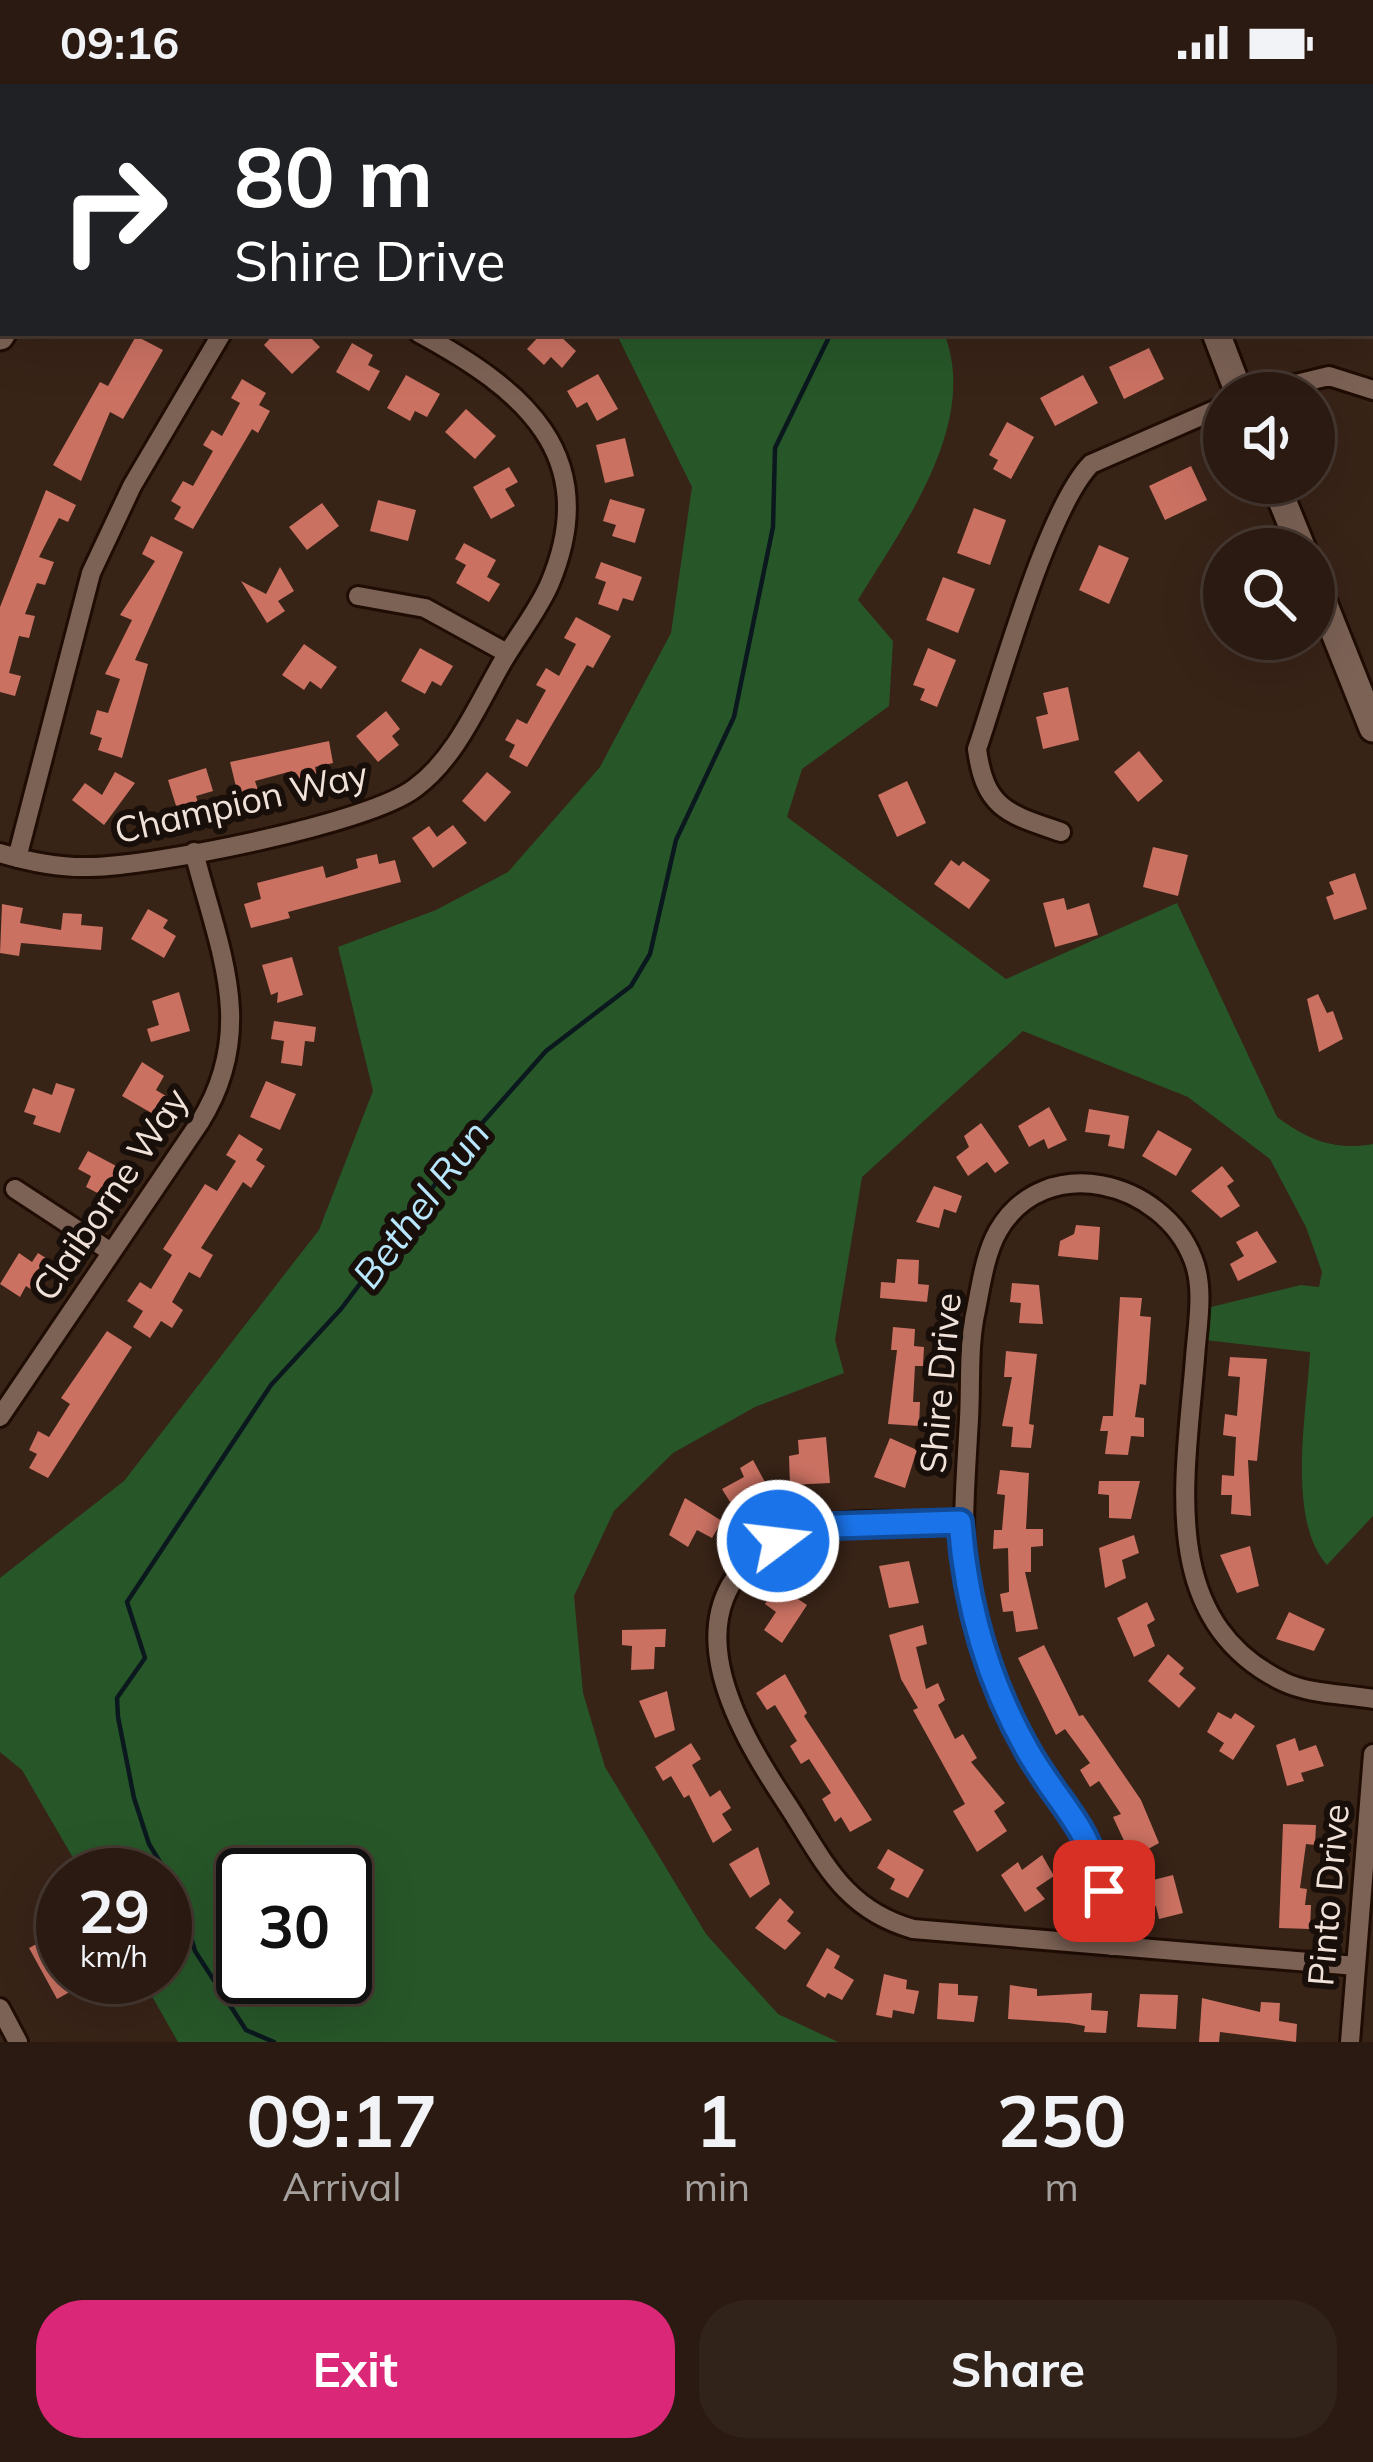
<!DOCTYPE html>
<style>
:root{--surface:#2a1a11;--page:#32231a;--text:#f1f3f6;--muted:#a5a19f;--line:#463831;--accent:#db2777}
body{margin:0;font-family:Mulish,sans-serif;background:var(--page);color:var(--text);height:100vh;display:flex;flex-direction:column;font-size:45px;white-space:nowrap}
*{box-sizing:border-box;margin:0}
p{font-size:39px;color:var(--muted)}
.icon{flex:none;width:66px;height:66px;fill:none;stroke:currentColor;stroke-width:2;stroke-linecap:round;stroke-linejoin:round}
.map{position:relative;height:1958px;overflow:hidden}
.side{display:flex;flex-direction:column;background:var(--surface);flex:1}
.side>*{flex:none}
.banner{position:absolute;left:0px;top:0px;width:1374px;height:252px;box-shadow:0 12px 48px #0002,0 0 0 3px var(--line);background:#202124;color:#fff;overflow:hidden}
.fabs{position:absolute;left:1203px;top:288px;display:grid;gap:24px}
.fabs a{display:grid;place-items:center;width:132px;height:132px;border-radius:50%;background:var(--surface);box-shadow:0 12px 48px #0002,0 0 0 3px var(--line);font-size:60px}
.speed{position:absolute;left:36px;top:1764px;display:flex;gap:24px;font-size:60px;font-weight:700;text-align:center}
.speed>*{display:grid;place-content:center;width:156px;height:156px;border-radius:50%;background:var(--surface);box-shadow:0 12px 48px #0002,0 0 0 3px var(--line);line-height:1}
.speed small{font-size:30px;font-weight:400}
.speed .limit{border:6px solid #111;border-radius:18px;background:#fff;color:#111}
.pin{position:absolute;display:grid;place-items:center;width:102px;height:102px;color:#fff;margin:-51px;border-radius:24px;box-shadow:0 6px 18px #0006}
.me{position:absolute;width:132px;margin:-66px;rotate:75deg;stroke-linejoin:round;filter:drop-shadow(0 0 9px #0008)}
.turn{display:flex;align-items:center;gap:42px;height:252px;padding:0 36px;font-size:54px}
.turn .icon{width:156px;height:156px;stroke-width:2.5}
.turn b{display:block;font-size:84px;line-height:102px}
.eta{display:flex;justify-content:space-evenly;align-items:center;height:204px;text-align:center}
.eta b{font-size:72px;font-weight:700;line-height:84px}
.action{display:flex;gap:24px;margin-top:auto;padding:24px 36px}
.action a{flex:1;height:138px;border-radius:48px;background:var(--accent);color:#fff;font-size:48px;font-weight:700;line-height:138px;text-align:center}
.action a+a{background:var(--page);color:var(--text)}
.status{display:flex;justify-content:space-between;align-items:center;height:84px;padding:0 60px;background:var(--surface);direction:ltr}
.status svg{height:33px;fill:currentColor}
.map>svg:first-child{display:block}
.green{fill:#275729;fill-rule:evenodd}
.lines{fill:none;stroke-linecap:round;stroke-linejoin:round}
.stream{stroke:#0b191f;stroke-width:4.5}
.building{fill:#ca7162}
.street-casing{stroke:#1f0c03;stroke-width:24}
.secondary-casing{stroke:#1f0c03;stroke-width:33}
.street{stroke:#7c6255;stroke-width:18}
.secondary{stroke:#7c6255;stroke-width:27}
.route-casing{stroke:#114b97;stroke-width:30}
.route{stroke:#1a73e8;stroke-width:21}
.labels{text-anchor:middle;stroke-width:12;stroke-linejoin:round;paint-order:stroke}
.street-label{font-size:36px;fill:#f0e1d9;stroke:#190f0a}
.water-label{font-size:39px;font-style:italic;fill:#b8e7fe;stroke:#190f0a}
</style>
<div class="status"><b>09:16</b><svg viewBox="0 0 49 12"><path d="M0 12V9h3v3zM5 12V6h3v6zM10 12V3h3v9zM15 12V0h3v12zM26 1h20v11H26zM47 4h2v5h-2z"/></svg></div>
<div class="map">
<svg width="1373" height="1958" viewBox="0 0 1373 1958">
<rect width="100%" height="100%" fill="#382317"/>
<path class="green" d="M616 249H944C980 339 903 442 858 516L893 557 889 622 802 685 787 733 1006 895 1177 819 1277 1033C1308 1056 1335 1067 1373 1060V1432L1327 1481C1286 1435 1307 1328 1310 1268L1205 1256 1207 1224 1301 1201 1319 1203 1322 1188 1306 1143 1270 1075 1188 1013 1023 947 862 1093 835 1256 844 1289 755 1323 673 1369 614 1427 574 1512 583 1609 605 1683 706 1850 778 1930 838 1958H178L141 1893H165V1791H83L22 1686 0 1668V1494L124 1397 319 1146 373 1007 338 863 436 826 508 788 600 683 671 549 692 403ZM243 1791H345V1893H243Z"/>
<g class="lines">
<path class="stream" d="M869 3 870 0
M274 1958 246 1946 195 1867 177 1806 149 1760 134 1714 118 1633 117 1614 145 1574 127 1518 271 1301 341 1225 476 1046 546 967 631 902 650 870 676 756 734 633 773 443 775 364 831 249"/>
</g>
<path class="building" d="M275 249 292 255 306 249 320 263 292 290 264 261Z
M542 249H557L576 267 562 284 551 273 544 281 527 265Z
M136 252 163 266 123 335 110 328 81 397 53 381 100 298 108 302Z
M352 259 373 271 368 281 380 287 369 307 336 288Z
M1149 264 1164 295 1124 315 1109 283Z
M598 290 618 325 597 337 587 318 577 324 567 307Z
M406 291 440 310 427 333 415 327 410 337 387 324Z
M1083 291 1098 319 1055 342 1040 314Z
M242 295 266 309 259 321 270 327 258 349 252 345 193 445 174 435 181 423 171 417 183 397 193 402 213 367 203 361 212 346 222 352 240 319 231 314Z
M466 325 496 352 475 375 445 348Z
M1007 338 1034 353 1011 395 993 385 998 376 989 371Z
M625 354 634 392 605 399 596 361Z
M1191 382 1207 416 1165 436 1149 402Z
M509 383 518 398 505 405 515 422 491 435 473 403Z
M46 406 76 421 68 438 59 434 39 473 54 478 45 501 37 499 25 530 35 532 29 554 19 552 9 589 21 592 15 612 0 608V523Z
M610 415 645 425 635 459 612 452 616 441 603 437Z
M378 416 416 426 408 457 370 447Z
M322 419 339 442 307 466 289 443Z
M974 424 1006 436 990 481 957 469Z
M151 452 183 468 135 576 148 580 122 674 98 666 102 654 90 650 97 626 108 629 120 595 105 590 132 536 120 531 155 477 142 470Z
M464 459 496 476 487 493 500 500 489 518 456 499 466 481 455 475Z
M1099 461 1129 474 1109 520 1079 506Z
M601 478 642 493 633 517 623 514 618 527 598 520 606 498 595 494Z
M280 483 294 507 278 517 285 527 267 539 241 497 266 510Z
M943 493 975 505 958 549 926 536Z
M576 533 611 552 593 584 587 581 527 683 509 673 515 661 505 656 517 635 527 640 546 606 536 601 546 584 559 592 576 560 564 554Z
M304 560 337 583 321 605 310 597 304 606 282 591Z
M420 564 453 582 441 602 432 597 425 610 401 597Z
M928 564 956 576 937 623 920 616 925 605 913 601Z
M1068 603 1079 656 1043 665 1036 633 1048 630 1043 609Z
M386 627 400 645 392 652 399 661 378 678 356 652Z
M329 657 333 679 315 683 318 699 295 703 292 687 255 697 259 709 239 715 230 678Z
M1139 667 1163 697 1138 718 1114 688Z
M206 684 213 707 196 712 199 722 178 728 168 696Z
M115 688 135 699 104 741 72 716 85 699 102 711Z
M487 688 511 708 485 738 462 717Z
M907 697 926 739 897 753 878 711Z
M453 741 467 759 433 784 412 754 429 742 437 753Z
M1153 763 1188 771 1178 812 1143 803Z
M377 770 379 780 395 776 401 798 288 828 290 834 251 844 244 820 261 815 257 799 323 782 326 794 358 784 356 775Z
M951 776 959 782 963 777 990 796 969 825 934 800Z
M1355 789 1367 825 1334 836 1326 813 1334 810 1329 798Z
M1064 814 1067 826 1089 819 1098 851 1055 863 1043 819Z
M2 820 23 824 20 839 61 846 63 829 82 830 81 841 103 843 101 866 21 859 19 872 0 869Z
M148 825 168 836 163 844 176 852 164 874 131 855Z
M292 873 303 911 277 919 278 908 271 911 262 881Z
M179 908 190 947 151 958 147 945 159 941 152 917Z
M1318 910 1327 929 1333 927 1343 955 1319 968 1307 915Z
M274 937 316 943 314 958 305 957 302 982 281 979 284 957 271 955Z
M142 978 164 992 156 1006 166 1012 155 1031 122 1012Z
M266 997 296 1010 280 1046 250 1033Z
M56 999 75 1005 60 1049 33 1040 36 1032 24 1028 33 1004 52 1011Z
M1049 1023 1067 1056 1048 1065 1044 1055 1029 1063 1018 1042Z
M1089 1025 1129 1032 1124 1065 1108 1062 1110 1051 1085 1048Z
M981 1039 1009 1079 995 1089 987 1078 968 1092 956 1073 969 1063 964 1052Z
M1158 1046 1192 1065 1176 1092 1142 1072Z
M239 1050 263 1065 256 1076 265 1082 251 1104 243 1098 201 1164 213 1171 200 1194 189 1188 172 1218 183 1226 172 1244 161 1237 150 1254 133 1243 143 1227 127 1217 140 1198 151 1205 172 1171 163 1165 205 1100 217 1107 236 1077 226 1071Z
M88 1067 120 1084 105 1113 86 1103 91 1092 78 1085Z
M1222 1082 1234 1097 1227 1102 1240 1122 1221 1134 1191 1107Z
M934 1102 962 1112 956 1129 944 1125 939 1144 916 1138Z
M1076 1141 1100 1143 1098 1176 1058 1172 1060 1157 1074 1150Z
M1257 1147 1277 1178 1238 1197 1230 1180 1244 1172 1236 1158Z
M19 1169 32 1178 38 1169 57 1181 38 1210 26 1202 20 1213 0 1200Z
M897 1175 919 1176 918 1200 929 1201 927 1218 880 1214 881 1198 895 1199Z
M1012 1199 1039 1201 1043 1240 1019 1239 1021 1219 1010 1218Z
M1120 1213 1142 1214 1140 1232 1151 1233 1146 1301 1140 1300 1135 1333 1144 1334V1353L1131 1352 1128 1371 1105 1370 1108 1347H1100L1103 1332H1113Z
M893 1243 915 1245 914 1262 924 1263 923 1282H915L913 1318H920L919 1342 888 1340 897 1266H891Z
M107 1247 132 1263 48 1394 29 1384 37 1370 29 1366 38 1347 49 1353 70 1320 61 1314Z
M1006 1267 1037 1270 1029 1340 1034 1341 1031 1364 1011 1363 1013 1343 1002 1342 1012 1293H1004Z
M1230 1273 1267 1275 1257 1377 1248 1376 1251 1432 1231 1430 1232 1411H1221L1222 1391 1234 1392 1236 1353 1223 1351 1225 1330 1237 1332 1240 1293 1228 1292Z
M826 1353 830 1399 790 1401 789 1372 799 1370 798 1356Z
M890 1354 917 1366 905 1404 874 1393Z
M753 1376 772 1411 738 1431 722 1405 744 1393 740 1384Z
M1000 1386 1029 1389 1026 1445H1043V1462L1031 1463V1488H1025L1038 1545 1016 1548 1013 1527 1003 1528 1000 1510 1009 1508 1008 1464 993 1465 994 1446H1002L1005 1411 997 1410Z
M1099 1397H1140L1131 1435 1109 1434V1411L1098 1410Z
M685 1414 722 1437 712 1454 697 1446 688 1463 669 1451Z
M1134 1451 1139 1469 1122 1476 1126 1494 1105 1504 1099 1464Z
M1250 1462 1259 1502 1237 1509 1220 1471Z
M909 1477 919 1519 889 1524 879 1482Z
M777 1501 807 1521 782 1559 764 1546 776 1528 765 1520Z
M1147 1518 1155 1536 1147 1541 1155 1562 1134 1573 1117 1534Z
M1289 1528 1325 1545 1314 1567 1276 1555Z
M923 1541 927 1560 916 1563 926 1605 938 1599 945 1616 938 1621 955 1655 963 1650 977 1674 971 1678 1005 1719 994 1727 1007 1747 977 1768 953 1727 965 1720 913 1626 918 1624 901 1595 889 1551Z
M666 1545 665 1563H655L654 1585 631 1586 632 1562 622 1561V1546Z
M1044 1561 1079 1632 1083 1631 1141 1716 1159 1759 1132 1774 1113 1733 1121 1730 1099 1697 1090 1703 1080 1686 1090 1679 1065 1645 1056 1651 1018 1574Z
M1168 1570 1184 1584 1179 1590 1196 1604 1179 1624 1148 1597Z
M785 1590 807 1629 804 1632 872 1736 850 1748 841 1733 835 1738 822 1715 831 1709 809 1675 801 1680 790 1662 797 1657 775 1621 767 1626 756 1609Z
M667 1607 675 1646 655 1654 639 1617Z
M1218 1628 1231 1635 1235 1629 1255 1642 1233 1676 1219 1667 1224 1659 1207 1648Z
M1295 1654 1299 1667 1316 1661 1324 1682 1301 1689 1304 1697 1287 1702 1276 1661Z
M691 1659 701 1675 692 1681 710 1713 720 1706 731 1724 722 1730 732 1746 713 1759 689 1711 684 1714 671 1692 663 1697 655 1683Z
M1283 1740 1316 1741 1315 1761 1306 1760 1300 1804 1307 1805 1305 1821H1311L1310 1845 1279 1844Z
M758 1763 770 1800 750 1814 729 1780Z
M888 1765 924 1786 908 1814 890 1805 895 1795 877 1784Z
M1042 1771 1054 1792 1036 1804 1045 1815 1025 1828 1001 1791 1018 1778 1022 1786Z
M1173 1791 1183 1829 1159 1835 1156 1822 1147 1824 1137 1800Z
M780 1814 794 1828 787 1837 801 1849 785 1866 755 1844Z
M55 1850 63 1863V1893H97L57 1915 29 1864Z
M827 1864 840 1872 834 1884 854 1896 842 1916 828 1909 825 1914 806 1902Z
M884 1890 907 1896 906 1905 919 1907 914 1930 893 1926 892 1934 876 1931Z
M939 1899 958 1900V1911L978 1912 974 1938 937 1935Z
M1010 1901 1037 1905V1912L1092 1909 1091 1926 1108 1927 1106 1949 1084 1948 1085 1942 1069 1939 1008 1935Z
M1140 1910 1178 1911 1176 1945 1137 1943Z
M1202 1914 1260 1928 1261 1918 1280 1919 1279 1937 1297 1940 1296 1958 1220 1948 1219 1958H1199Z"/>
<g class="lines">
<g class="street-casing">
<path id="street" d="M1259 309 1329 292 1373 306
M358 512 425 524 507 569
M1061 748C1008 730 985 725 977 665 1000 598 1047 425 1091 380L1224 322
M0 769C30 778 59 784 90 783 153 782 368 740 415 704 456 674 478 620 503 577 518 551 538 527 550 499 604 370 521 304 419 249
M17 774 91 489 132 402 222 249
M15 1105 111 1168
M0 1333 200 1038C258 945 219 866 194 768
M960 1438C905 1439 827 1428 778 1456 665 1522 735 1642 787 1720 824 1777 843 1825 913 1845L1356 1882
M1111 1862C1108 1829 1106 1787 1089 1756 1066 1713 1033 1678 1011 1634 954 1519 962 1457 969 1335 971 1299 968 1261 976 1226 981 1201 985 1170 998 1147 1045 1066 1163 1097 1193 1175 1205 1204 1197 1244 1195 1274 1186 1391 1155 1536 1284 1598 1309 1610 1345 1610 1373 1615
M0 1924 18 1958
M1350 1958 1373 1670"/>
</g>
<g class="secondary-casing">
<path id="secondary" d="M1120 0 1121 3
M143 3 145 0
M1216 249 1239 309
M0 252 3 247
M1275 399 1302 465
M1314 496 1373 644"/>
</g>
<use href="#street" class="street"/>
<use href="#secondary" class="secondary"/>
</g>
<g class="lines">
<g class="route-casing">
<path id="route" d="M778 1457 835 1442 960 1438C966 1521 987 1596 1029 1669 1062 1725 1087 1738 1104 1807"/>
</g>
<use href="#route" class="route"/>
</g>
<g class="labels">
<g class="street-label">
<text transform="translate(241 718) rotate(-13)" y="13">Champion Way</text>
<text transform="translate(110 1110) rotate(-56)" y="13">Claiborne Way</text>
<text transform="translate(940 1299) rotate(-85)" y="13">Shire Drive</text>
<text transform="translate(1328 1811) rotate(-85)" y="13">Pinto Drive</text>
</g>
<g class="water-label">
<text transform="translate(421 1120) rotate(-53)" y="14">Bethel Run</text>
</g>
</g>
</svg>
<div class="fabs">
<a><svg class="icon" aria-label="sound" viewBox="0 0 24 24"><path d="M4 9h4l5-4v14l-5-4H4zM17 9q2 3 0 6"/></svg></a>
<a><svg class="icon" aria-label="search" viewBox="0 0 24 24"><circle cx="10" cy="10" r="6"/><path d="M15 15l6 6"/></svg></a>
</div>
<div class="speed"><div>29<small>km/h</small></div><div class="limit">30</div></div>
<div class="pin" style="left:1104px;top:1807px;background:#d93025"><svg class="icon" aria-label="arrive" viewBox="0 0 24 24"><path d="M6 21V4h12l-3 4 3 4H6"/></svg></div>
<svg class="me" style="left:778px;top:1457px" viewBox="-20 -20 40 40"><circle r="17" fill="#1a73e8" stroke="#fff" stroke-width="3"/><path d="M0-11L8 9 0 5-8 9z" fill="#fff"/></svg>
<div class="banner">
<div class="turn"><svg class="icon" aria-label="right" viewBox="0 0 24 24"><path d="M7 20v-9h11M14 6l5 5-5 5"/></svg><div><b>80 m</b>Shire Drive</div></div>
</div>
</div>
<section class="side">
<div class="eta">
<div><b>09:17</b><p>Arrival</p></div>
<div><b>1</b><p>min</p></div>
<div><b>250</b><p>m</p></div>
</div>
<div class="action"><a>Exit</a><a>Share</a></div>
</section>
